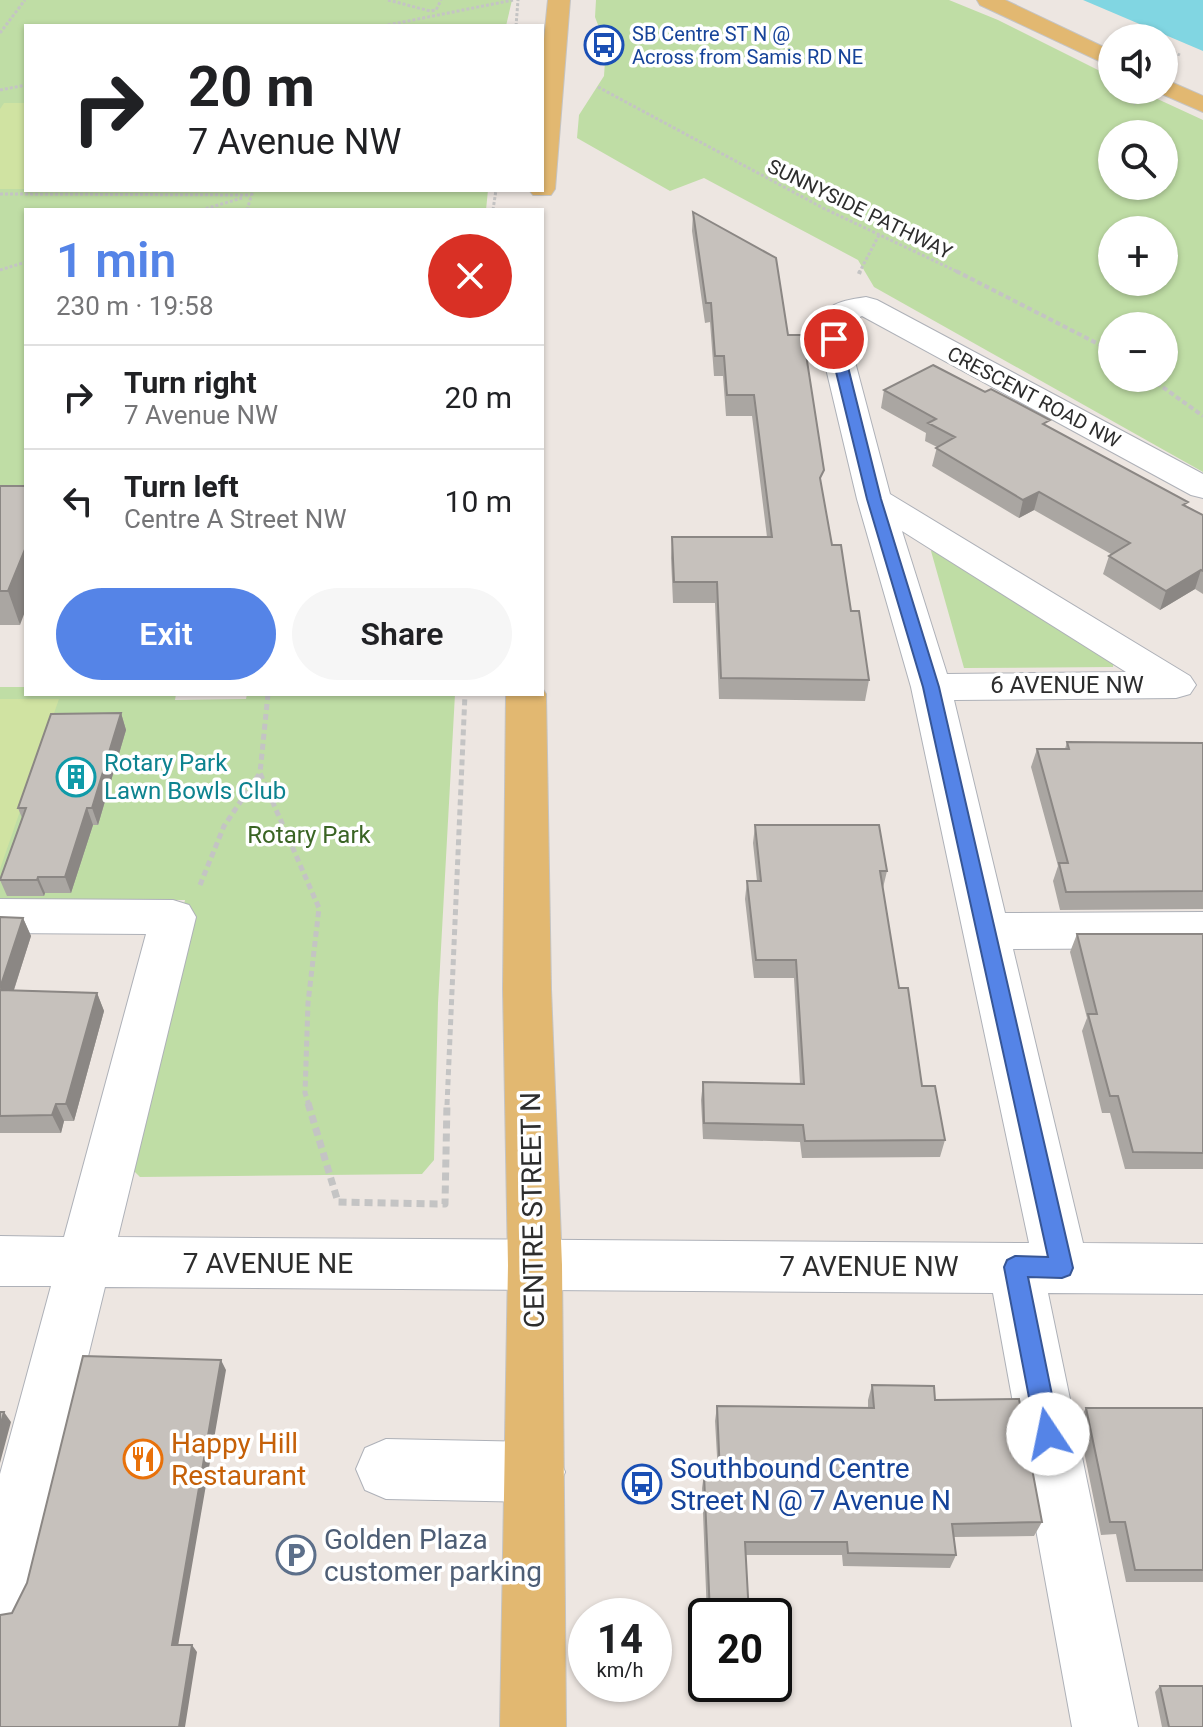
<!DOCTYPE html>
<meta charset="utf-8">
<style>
:root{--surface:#fff;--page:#f6f6f6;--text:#202124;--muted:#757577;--line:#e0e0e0;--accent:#5584e7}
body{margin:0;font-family:Roboto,sans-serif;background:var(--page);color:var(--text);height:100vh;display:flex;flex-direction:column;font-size:30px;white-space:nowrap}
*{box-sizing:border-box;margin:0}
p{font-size:26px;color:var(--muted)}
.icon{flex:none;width:44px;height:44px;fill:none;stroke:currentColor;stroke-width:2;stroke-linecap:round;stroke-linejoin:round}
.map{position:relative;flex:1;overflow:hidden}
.drawer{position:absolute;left:24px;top:208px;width:520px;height:488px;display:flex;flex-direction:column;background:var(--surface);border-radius:0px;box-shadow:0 2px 6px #0004}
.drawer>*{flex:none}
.top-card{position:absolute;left:24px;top:24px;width:520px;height:168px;border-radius:0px;box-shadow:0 2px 6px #0004;background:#fff;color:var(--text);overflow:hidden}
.controls{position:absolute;left:1098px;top:24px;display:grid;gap:16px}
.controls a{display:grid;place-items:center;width:80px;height:80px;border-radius:50%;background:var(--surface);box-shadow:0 2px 6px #0004;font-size:40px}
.speed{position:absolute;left:568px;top:1598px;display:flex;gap:16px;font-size:40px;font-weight:700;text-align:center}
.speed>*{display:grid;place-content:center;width:104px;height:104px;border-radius:50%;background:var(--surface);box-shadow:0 2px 6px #0004;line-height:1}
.speed small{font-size:20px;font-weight:400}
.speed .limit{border:4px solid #111;border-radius:12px;background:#fff;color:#111}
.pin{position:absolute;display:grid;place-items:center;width:68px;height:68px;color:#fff;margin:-34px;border:4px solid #fff;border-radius:50%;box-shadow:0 2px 8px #0007}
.me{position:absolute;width:88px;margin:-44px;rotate:349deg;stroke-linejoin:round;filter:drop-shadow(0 0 6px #0008)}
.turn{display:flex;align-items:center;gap:28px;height:168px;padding:0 32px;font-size:36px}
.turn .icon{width:104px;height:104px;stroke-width:2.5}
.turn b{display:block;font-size:56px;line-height:68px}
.round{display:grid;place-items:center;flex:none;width:84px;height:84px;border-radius:42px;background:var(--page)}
.headline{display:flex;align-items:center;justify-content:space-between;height:136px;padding:0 32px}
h1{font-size:48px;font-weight:600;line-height:60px;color:var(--accent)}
.cta{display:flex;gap:16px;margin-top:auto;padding:16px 32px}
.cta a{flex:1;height:92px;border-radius:48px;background:var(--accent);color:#fff;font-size:32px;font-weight:600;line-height:92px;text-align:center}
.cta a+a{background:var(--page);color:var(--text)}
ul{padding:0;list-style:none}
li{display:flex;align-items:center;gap:24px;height:104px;padding:0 32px;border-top:2px solid var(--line)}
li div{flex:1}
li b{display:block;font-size:30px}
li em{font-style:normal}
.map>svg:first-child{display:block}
.green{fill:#bfdda5;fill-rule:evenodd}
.pitch{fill:#d0e3a2}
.water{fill:#81d6e2}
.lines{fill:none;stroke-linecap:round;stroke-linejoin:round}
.minor-casing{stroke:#aeb1b8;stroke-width:2}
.major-casing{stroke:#c4c4c4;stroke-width:2}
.path-far3{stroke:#c4c4c4;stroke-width:3;stroke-dasharray:3 2;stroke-linecap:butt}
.path-far2{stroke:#c4c4c4;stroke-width:4;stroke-dasharray:5 3;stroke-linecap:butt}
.path-far1{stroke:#c4c4c4;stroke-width:5;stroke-dasharray:6 4;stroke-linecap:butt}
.path{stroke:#c4c4c4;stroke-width:7;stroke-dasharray:8 5;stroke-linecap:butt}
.minor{fill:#fff;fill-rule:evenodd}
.major{fill:#e2b871;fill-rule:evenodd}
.wall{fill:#aaa6a2}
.shaded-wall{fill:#8b8784}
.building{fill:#c6c1bc;stroke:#8b8784;stroke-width:2}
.route{fill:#5584e7;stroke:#375696;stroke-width:2}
.labels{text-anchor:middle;stroke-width:7;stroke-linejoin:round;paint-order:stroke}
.far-transit-label{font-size:20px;fill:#164399;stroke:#fff;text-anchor:start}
.far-street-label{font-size:20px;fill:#2d2d2d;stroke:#fff}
.street-label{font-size:24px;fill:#2d2d2d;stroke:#fff}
.culture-label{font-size:24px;fill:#0d838f;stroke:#fff;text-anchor:start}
.park-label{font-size:24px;fill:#3a6424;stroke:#fff}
.near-street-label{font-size:28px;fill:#2d2d2d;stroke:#fff}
.near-food-label{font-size:28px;fill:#c56008;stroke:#fff;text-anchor:start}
.near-transit-label{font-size:28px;fill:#164399;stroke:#fff;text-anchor:start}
.near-service-label{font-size:28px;fill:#4e5e75;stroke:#fff;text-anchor:start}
</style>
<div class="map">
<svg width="1203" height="1727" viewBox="0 0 1203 1727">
<rect width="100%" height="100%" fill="#ede6e1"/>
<path class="green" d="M0 0H512L506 26H26V190H488L486 210H26V514H0Z
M596 0H949L998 20 1112 77V90H1138L1203 120V472L874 287 858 260 704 178 670 191 577 138 579 115 604 76 606 46 595 17ZM1112 134H1164V186H1112ZM1164 230V282H1112V230ZM1164 326V378H1112V326Z
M934 548 1114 659 1113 667 964 668 931 551Z
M0 687H26V694H176L175 700 246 699 247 694H455L438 1003 434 1160 422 1174 140 1177 129 1166 185 900 0 899Z"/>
<path class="pitch" d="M4 103H26V189H0V109Z
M0 699H59L0 869Z"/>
<path class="water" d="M1083 0H1203V51Z"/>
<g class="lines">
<g class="minor-casing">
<path id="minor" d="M866 297 877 300 1203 474V498L1191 495 862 316 851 321 849 339 890 494 1190 676 1196 685 1190 694 1176 698 954 700 1005 913 1203 912V948L1013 949 1083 1243 1203 1244V1294L1048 1293 1138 1727H1072L993 1293 105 1287 31 1590 22 1612 0 1621V1474L51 1286H0V1236L64 1237 146 934 0 933V899L173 900 189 905 196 917 118 1237 1029 1243 911 687 857 499 819 339C822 304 834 302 866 297ZM902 531 1126 672 947 674Z
M386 1439 535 1442 556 1451 565 1472 556 1493 535 1502 386 1499 365 1490 356 1469 365 1448Z"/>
</g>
<g class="major-casing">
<path id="major" d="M548 0H570L555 189 551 195H533L529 190H542V59Z
M977 0H1005L1112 51V67L980 5Z
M1164 79 1203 96V112L1155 91 1164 90Z
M542 688 546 694 551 989 562 1265 566 1727H500L508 1265 503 989 506 694H542Z"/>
</g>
<path class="path-far3" d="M388 0 430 11 436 10 441 0
M383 26 513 0
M516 26 518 0
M1125 30 1142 38
M0 33 25 0
M1164 48 1180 55
M598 87 823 208 960 273
M0 90 26 85
M1112 92 1135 104
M0 194 251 195
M201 210 242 198
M247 210 253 190
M493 210 496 190
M0 270 26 262
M859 273 879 235"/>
<path class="path-far2" d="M956 271 1112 351
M859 274 860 271
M1150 378 1203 416"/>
<path class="path-far1" d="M268 694 260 773 319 908 308 1003 305 1093 309 1105
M200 885 224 826 260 773
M447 1105 465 694"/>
<path class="path" d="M308 1103 338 1202 437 1204H445L447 1103"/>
<use href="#minor" class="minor"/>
<use href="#major" class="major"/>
</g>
<path class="wall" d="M693 212 788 335 822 489 832 545 869 680 865 701 719 699 715 603H673L671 558 672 537H767L752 416H726L723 376H714L710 322 705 323 692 231Z
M884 390 1049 427 1203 515V594L1195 589 1160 610 1103 574 1109 556 1111 554 1034 510 1019 518 932 466 937 447 925 441 926 433 881 408Z
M0 486 20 625H0Z
M121 713 126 730 98 825H93L71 893H45L44 896H7L0 880 22 818 18 808Z
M1067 742 1203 743V909L1060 910 1053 881 1058 866 1031 767 1037 749H1065Z
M755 825 887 871 883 888 899 988 922 1086 945 1140 940 1157 802 1158 800 1142 703 1139 701 1100 703 1082 800 1084 794 978H754L745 899 747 881H757L753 843Z
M0 917 23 918 31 936 14 990 97 993 104 1011 74 1121H64L61 1133H0Z
M1077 934H1203V1169H1125L1110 1113H1102L1082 1031 1087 1018 1070 952Z
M872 1385 935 1400 1042 1522 1034 1536 954 1537 956 1555 950 1568 843 1566 842 1555H746L749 1616H707L702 1488 704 1474H718L715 1421 717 1406 868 1408V1400Z
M1086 1408H1203V1582H1126L1116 1534 1101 1535 1078 1422Z
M1160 1686 1203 1727H1162L1155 1692Z"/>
<path class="shaded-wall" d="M1039 492 1034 510 1019 518 1023 500Z
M26 547V609L20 625 8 591Z
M1201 570 1195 589 1160 610 1166 591Z
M121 713 126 730 98 825 92 808Z
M87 808 93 825 71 893 65 877Z
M38 877 45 893 44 896 37 880Z
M23 918 31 936 8 1008 0 988Z
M97 993 104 1011 74 1121 66 1104Z
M56 1104 64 1121 61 1133 52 1115Z
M221 1360 226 1370 177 1652 172 1645Z
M4 1412 11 1422 0 1463V1427Z
M192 1645 197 1652 185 1727H179Z"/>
<path class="building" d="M693 212 776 258 788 335H803L824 470 820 478 832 545H841L851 611H859L869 680 721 678 717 582H674L672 537H772L754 395H727L724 356H715L711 303H706Z
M933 365 985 392 991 389 1050 420 1043 424 1188 502 1183 505 1203 515V571L1201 570 1166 591 1109 556 1130 543 1039 492 1023 500 936 448 955 437 928 423 936 419 884 390Z
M0 486H26V547L8 591H0Z
M121 713 92 808H87L65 877H38L37 880H0L26 808H18L51 714Z
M1067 742 1203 743V891L1066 892 1059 863H1068L1037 749H1069Z
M755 825H879L887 871H880L899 988H908L922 1086H935L945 1140 805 1141 803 1125 704 1123 703 1082 804 1084 796 960H756L747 881H761Z
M0 917 23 918 0 988Z
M1077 934H1203V1153L1133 1152 1118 1096H1110L1088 1014H1097Z
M0 990 97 993 66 1104H56L52 1115 0 1116Z
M83 1356 221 1360 172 1645H192L179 1727H0V1615L12 1613 27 1583Z
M872 1385 934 1386 935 1400 1019 1399 1042 1522 952 1524 956 1555 848 1553 847 1542H745L749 1615 710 1614 704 1474H720L717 1406 874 1408Z
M1086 1408H1203V1570H1135L1125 1522H1110Z
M0 1412H4L0 1427Z
M1160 1686H1203V1727H1169Z"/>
<path class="route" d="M834 335 841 339 881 499 939 687 1073 1268 1070 1275 1062 1278 1028 1277 1060 1434 1056 1442 1048 1446 1039 1442 1036 1434 1004 1267 1007 1260 1015 1256 1048 1257 923 687 867 499 828 339Z"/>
<defs>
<g id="bus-ring" transform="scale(2)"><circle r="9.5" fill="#fff" stroke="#1a4fb4" stroke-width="1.5"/><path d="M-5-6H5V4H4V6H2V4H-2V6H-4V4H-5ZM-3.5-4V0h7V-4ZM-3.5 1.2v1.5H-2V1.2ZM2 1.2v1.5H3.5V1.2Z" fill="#1a4fb4"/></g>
<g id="building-ring" transform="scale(2)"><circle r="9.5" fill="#fff" stroke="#0f9aa8" stroke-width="1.5"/><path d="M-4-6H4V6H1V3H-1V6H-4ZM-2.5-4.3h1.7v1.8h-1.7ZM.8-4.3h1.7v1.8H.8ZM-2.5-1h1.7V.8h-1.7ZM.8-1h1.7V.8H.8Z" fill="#0f9aa8"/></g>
<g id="restaurant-ring" transform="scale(2)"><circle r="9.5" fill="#fff" stroke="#e8710a" stroke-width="1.5"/><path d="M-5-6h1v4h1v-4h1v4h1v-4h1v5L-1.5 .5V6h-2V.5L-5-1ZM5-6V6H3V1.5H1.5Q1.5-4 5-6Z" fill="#e8710a"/></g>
<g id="parking-ring" transform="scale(2)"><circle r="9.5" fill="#fff" stroke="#5c6f8a" stroke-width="1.5"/><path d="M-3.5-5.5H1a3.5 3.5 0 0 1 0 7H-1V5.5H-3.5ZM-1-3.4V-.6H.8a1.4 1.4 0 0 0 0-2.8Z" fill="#5c6f8a"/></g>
</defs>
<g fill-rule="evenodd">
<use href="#bus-ring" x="604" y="45"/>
<use href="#building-ring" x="76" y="777"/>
<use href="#restaurant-ring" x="143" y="1459"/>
<use href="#bus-ring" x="642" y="1484"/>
<use href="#parking-ring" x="296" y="1555"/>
</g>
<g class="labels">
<g class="far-transit-label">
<text x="632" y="41">SB Centre ST N @<tspan x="632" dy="23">Across from Samis RD NE</tspan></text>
</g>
<g class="far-street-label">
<text transform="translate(860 209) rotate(26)" y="7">SUNNYSIDE PATHWAY</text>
<text transform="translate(1034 397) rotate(28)" y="7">CRESCENT ROAD NW</text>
</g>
<g class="street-label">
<text x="1067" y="693">6 AVENUE NW</text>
</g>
<g class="culture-label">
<text x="104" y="771">Rotary Park<tspan x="104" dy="28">Lawn Bowls Club</tspan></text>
</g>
<g class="park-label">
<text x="309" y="843">Rotary Park</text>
</g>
<g class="near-street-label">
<text transform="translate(532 1210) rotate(-91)" y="10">CENTRE STREET N</text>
<text x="268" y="1273">7 AVENUE NE</text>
<text x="869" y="1276">7 AVENUE NW</text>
</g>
<g class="near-food-label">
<text x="171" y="1453">Happy Hill<tspan x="171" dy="32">Restaurant</tspan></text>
</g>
<g class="near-transit-label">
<text x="670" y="1478">Southbound Centre<tspan x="670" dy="32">Street N @ 7 Avenue N</tspan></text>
</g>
<g class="near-service-label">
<text x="324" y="1549">Golden Plaza<tspan x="324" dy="32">customer parking</tspan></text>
</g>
</g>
</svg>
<div class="controls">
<a><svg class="icon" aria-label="sound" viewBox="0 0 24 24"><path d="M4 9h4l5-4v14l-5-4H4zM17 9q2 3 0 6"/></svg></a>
<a><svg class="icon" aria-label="search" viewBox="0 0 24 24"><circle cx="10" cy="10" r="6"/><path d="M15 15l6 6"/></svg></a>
<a>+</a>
<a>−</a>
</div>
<div class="speed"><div>14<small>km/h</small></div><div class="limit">20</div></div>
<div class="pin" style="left:834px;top:339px;background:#d93025"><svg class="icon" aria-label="arrive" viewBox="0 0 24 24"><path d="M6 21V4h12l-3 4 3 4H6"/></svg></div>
<svg class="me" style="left:1048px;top:1434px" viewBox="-20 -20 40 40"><circle r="19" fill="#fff"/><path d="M0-13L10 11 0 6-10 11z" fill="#5584e7"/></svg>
<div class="top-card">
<div class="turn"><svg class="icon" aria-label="right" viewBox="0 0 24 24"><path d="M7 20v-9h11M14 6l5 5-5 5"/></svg><div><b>20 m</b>7 Avenue NW</div></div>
</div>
<section class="drawer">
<div class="headline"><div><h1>1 min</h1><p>230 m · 19:58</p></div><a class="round" style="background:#d93025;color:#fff"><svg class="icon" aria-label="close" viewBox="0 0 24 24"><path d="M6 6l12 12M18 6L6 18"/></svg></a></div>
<ul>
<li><svg class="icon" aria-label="right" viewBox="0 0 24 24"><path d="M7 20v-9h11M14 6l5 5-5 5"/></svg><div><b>Turn right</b><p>7 Avenue NW</p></div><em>20 m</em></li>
<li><svg class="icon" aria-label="left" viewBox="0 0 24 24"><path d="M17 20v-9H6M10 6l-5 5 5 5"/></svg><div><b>Turn left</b><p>Centre A Street NW</p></div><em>10 m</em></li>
</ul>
<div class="cta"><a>Exit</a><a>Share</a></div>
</section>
</div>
